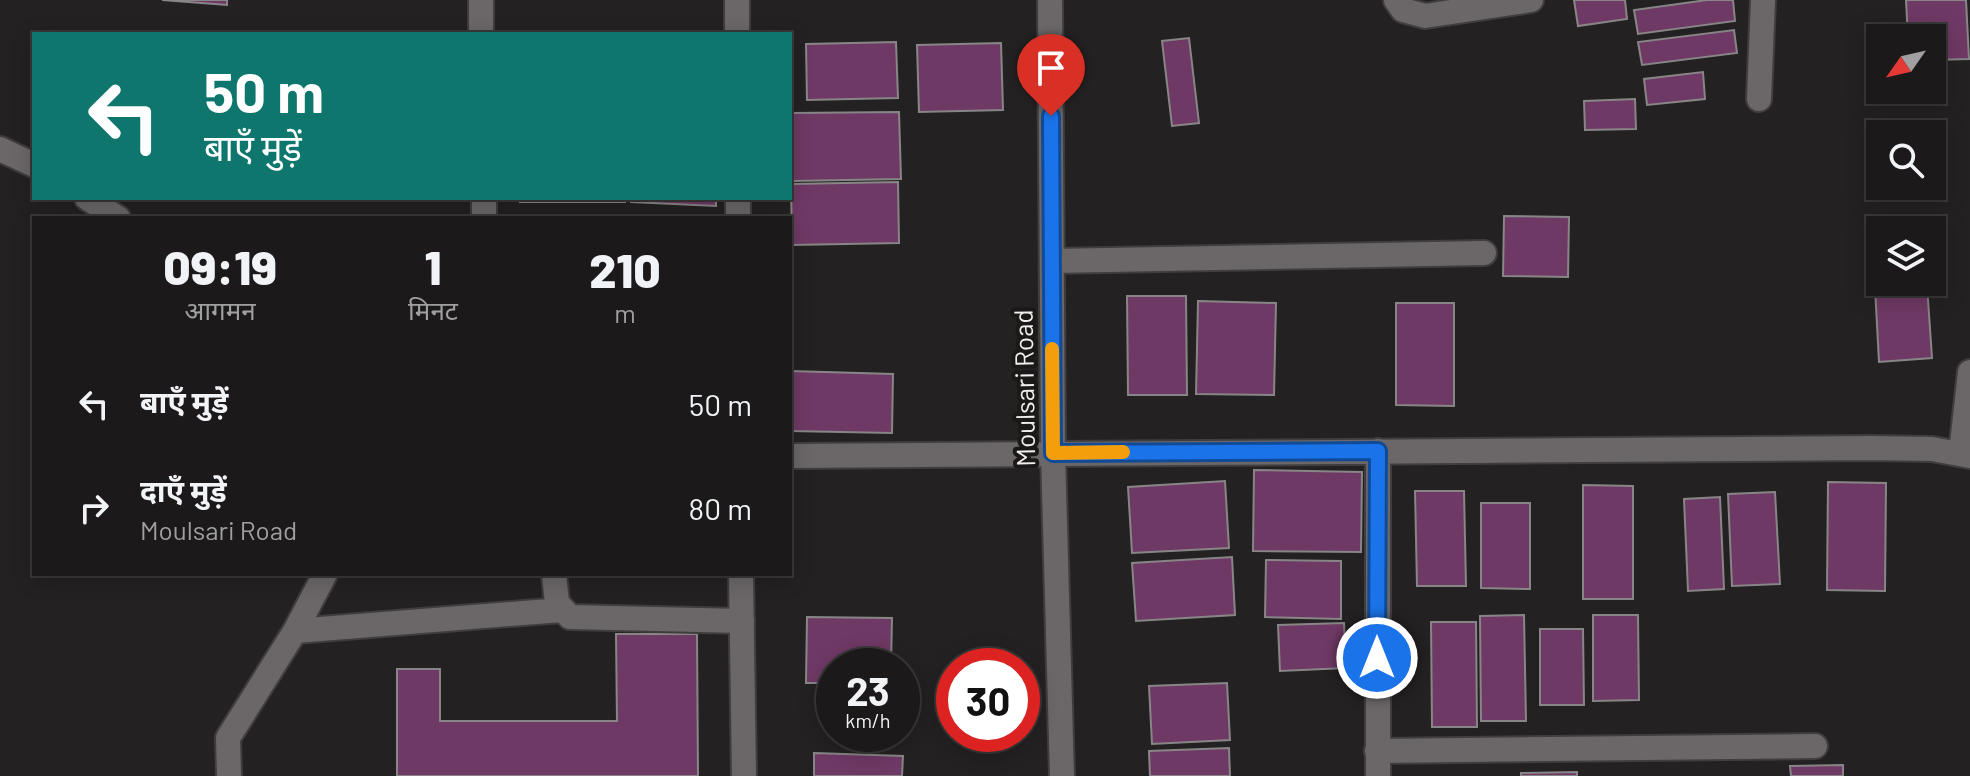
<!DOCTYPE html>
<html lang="hi">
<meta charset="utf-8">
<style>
:root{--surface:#1b191a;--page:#282627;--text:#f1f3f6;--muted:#a0a0a2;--line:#393839}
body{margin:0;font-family:Barlow,"Noto Sans Devanagari",sans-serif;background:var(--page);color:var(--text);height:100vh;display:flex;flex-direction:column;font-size:30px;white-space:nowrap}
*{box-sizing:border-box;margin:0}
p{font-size:26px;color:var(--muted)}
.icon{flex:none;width:44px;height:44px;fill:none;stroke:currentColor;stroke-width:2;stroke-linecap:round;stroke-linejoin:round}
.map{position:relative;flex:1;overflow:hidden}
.drawer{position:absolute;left:32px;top:216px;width:760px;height:360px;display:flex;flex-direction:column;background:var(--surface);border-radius:0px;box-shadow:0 4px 20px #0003,0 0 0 2px var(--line)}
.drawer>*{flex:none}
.hud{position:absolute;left:32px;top:32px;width:760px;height:168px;border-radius:0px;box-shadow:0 4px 20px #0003,0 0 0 2px var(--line);background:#0f766e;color:#fff;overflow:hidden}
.needle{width:52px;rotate:236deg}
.fabs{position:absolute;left:1866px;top:24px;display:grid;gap:16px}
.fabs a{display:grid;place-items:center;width:80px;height:80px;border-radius:0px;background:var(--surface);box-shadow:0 4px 20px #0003,0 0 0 2px var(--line);font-size:40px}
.speed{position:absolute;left:816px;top:648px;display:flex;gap:16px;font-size:40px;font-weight:700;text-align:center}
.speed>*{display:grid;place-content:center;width:104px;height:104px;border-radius:50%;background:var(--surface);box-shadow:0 4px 20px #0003,0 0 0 2px var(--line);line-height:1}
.speed small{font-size:20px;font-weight:400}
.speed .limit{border:12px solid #d22;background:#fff;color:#111}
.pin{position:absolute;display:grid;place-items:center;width:68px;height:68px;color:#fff;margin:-82px -34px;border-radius:50% 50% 50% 0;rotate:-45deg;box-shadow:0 0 8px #0007}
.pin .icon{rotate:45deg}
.me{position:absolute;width:88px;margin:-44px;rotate:0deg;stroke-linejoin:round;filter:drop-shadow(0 0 6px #0008)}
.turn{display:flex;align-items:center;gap:28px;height:168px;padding:0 40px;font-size:36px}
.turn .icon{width:104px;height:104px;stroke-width:2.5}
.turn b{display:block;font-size:56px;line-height:68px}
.eta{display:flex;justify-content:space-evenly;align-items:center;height:136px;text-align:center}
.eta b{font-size:48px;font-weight:800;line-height:56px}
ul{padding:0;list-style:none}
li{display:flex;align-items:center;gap:24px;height:104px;padding:0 40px}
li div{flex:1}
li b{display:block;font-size:30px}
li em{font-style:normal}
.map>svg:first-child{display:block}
.building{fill:#6f3965;stroke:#888587;stroke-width:2}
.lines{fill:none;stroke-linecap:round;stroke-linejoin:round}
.minor-casing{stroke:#3f3d3d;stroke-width:28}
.minor{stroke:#6b6768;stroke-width:24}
.route-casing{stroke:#114b97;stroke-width:20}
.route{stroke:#1a73e8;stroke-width:14}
.slow{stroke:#f59e0b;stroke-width:14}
.labels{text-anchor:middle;stroke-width:8;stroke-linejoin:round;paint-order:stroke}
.street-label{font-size:26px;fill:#f0eeee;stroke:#1b1818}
</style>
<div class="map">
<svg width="1970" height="776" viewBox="0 0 1970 776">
<rect width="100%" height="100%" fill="#242122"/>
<path class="building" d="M162 0H227V5Z
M1574 0H1625L1627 19 1578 26Z
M1707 0H1733L1735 21 1638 34 1634 10Z
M1906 0H1966L1969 59 1932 60V38H1908Z
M1734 30 1737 53 1642 65 1638 42Z
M1189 38 1199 123 1172 126 1162 41Z
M896 42 898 98 807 100 806 44Z
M1001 43 1003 110 919 112 917 45Z
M1703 72 1705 99 1647 105 1644 79Z
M1635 99 1636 129 1585 130 1584 101Z
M899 112 901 179 792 181 791 113Z
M898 182 899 243 792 245 791 184Z
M520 198H625V202H520Z
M631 198H716V206L631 202Z
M1504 216 1569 217 1568 277 1503 276Z
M1927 285 1932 358 1879 362 1875 288Z
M1127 296H1186L1187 395H1128Z
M1198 301 1276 303 1274 395 1196 394Z
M1396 303H1454V406L1396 405Z
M790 371 893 374 892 433 790 431Z
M1254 470 1362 472 1361 552 1253 551Z
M1225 481 1229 548 1132 553 1128 487Z
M1828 482 1886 483 1885 591 1827 590Z
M1583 485 1633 486V599H1583Z
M1415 491H1464L1466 586H1417Z
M1775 492 1780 584 1732 586 1728 494Z
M1720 497 1724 589 1688 591 1684 499Z
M1481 503H1530V589L1481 588Z
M1232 557 1235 615 1136 621 1132 563Z
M1266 560 1341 561V619L1265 617Z
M1524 615 1526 721H1481L1480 616Z
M1593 615H1638L1639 700 1593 701Z
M807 617 892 618 891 666H834V683H806Z
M1431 622H1476L1477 727H1432Z
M1344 623 1346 668 1280 671 1278 625Z
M1540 629H1583L1584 705H1540Z
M616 634H697L698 776H397V669H440V721H617Z
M1227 683 1230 740 1152 744 1149 686Z
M1229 748 1230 776H1150L1149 751Z
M814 753 903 756 902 776H814Z
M1843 765V776H1791L1790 766Z
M1577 772V776H1521V773Z"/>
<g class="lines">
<g class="minor-casing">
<path id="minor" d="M481 0V34
M737 0V34
M1050 0 1053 453 1062 776
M1396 0 1403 10 1425 16 1531 0
M1759 99 1763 0
M0 149 34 165
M87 198 118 218
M484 198V218
M738 198V218
M1052 261 1484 253
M1378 451V776
M1961 453 1970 372
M790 456 1871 448 1932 449 1970 456
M554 574 557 603 570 617 742 621
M741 574 744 776
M295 631 561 610
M1377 751 1815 746
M229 776 228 738 295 631 325 574"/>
</g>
<use href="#minor" class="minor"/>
</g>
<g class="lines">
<g class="route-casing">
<path id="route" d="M1051 116 1053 453 1378 451 1377 658"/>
</g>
<use href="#route" class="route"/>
<path class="slow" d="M1052 349 1053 453 1123 452"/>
</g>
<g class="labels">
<g class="street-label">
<text transform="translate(1025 388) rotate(-91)" y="9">Moulsari Road</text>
</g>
</g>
</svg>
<div class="fabs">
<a><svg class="needle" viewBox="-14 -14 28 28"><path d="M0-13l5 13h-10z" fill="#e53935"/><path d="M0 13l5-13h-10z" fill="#a0a0a2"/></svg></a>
<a><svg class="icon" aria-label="search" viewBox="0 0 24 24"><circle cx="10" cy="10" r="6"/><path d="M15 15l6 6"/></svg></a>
<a><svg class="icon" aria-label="layers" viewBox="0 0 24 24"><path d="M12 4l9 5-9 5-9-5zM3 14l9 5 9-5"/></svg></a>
</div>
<div class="speed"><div>23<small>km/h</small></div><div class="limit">30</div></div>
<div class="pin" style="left:1051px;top:116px;background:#d93025"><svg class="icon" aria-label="arrive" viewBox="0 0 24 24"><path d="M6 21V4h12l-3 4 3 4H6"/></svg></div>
<svg class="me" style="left:1377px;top:658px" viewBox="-20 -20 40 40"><circle r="17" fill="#1a73e8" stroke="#fff" stroke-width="3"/><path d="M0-11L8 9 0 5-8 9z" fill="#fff"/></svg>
<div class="hud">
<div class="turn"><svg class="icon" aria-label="left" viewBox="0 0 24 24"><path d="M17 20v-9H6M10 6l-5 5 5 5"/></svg><div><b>50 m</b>बाएँ मुड़ें</div></div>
</div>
<section class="drawer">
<div class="eta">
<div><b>09:19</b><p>आगमन</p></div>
<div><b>1</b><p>मिनट</p></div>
<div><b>210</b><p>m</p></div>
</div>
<ul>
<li><svg class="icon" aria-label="left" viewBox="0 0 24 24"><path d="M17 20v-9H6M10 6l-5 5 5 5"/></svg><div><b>बाएँ मुड़ें</b></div><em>50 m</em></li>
<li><svg class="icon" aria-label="right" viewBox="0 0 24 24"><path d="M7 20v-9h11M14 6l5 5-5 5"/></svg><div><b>दाएँ मुड़ें</b><p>Moulsari Road</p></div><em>80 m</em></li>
</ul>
</section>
</div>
